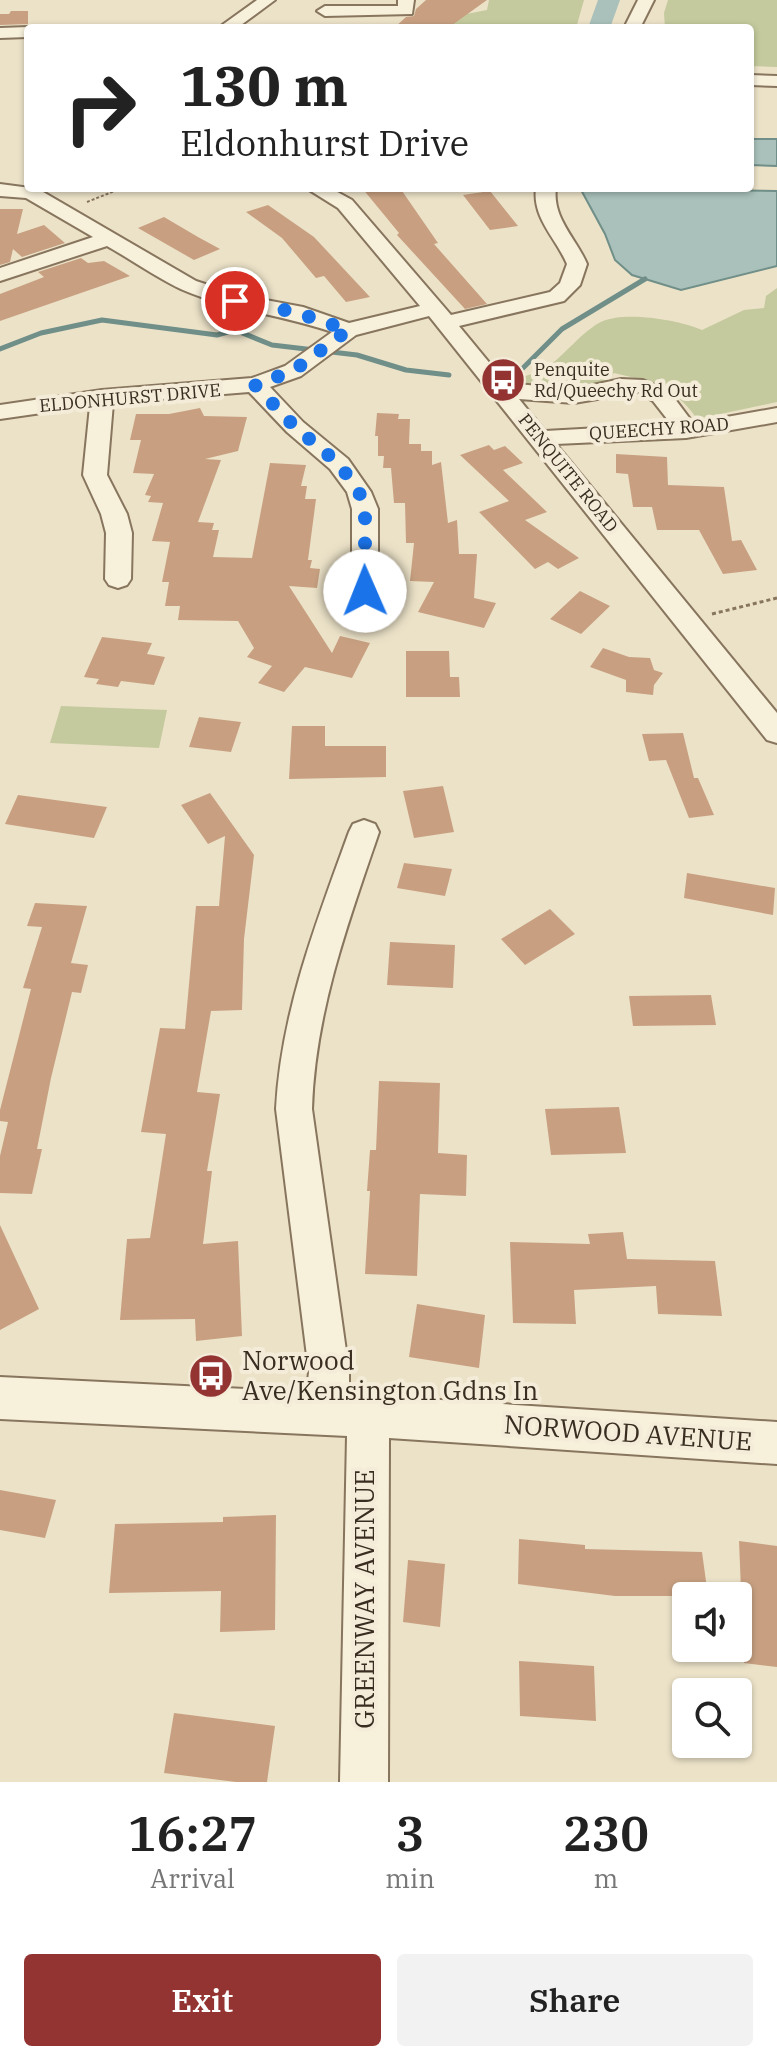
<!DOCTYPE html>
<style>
:root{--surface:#fff;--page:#f2f2f2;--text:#222;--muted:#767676;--accent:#933332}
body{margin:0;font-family:"IBM Plex Serif",serif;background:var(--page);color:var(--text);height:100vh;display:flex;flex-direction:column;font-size:30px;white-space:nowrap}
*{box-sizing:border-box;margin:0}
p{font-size:26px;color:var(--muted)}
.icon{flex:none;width:44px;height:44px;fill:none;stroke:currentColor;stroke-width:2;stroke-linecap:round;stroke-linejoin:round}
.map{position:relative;height:1782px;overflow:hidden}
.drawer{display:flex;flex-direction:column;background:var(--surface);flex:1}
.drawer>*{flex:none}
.hud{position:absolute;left:24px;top:24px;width:730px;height:168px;border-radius:8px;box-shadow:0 2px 6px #0004;background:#fff;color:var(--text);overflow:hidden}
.buttons{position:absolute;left:672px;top:1582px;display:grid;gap:16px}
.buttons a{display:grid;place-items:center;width:80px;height:80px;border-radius:8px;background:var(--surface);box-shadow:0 2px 6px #0004;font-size:40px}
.pin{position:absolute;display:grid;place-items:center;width:68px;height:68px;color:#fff;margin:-34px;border:4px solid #fff;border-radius:50%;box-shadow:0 2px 8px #0007}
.me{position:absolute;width:88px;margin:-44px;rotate:359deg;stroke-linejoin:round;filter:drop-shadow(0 0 6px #0008)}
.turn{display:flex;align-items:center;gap:28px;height:168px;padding:0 24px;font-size:36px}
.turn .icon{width:104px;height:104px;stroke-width:2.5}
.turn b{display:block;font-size:56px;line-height:68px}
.eta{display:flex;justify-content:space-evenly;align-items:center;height:136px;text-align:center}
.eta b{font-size:48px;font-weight:600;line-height:56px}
.cta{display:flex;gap:16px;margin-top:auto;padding:16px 24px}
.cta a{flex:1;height:92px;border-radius:8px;background:var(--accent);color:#fff;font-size:32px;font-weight:600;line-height:92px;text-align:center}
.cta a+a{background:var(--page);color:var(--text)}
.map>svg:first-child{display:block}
.green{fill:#c4ca9d}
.water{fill:#a9c1ba;stroke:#708f88;stroke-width:2}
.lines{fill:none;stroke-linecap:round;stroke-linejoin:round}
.stream{stroke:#708f88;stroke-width:5}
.river{fill:#a9c1ba;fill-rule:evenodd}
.building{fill:#c8a081}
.minor-casing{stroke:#87755e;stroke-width:4}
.path-far1{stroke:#87755e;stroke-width:2;stroke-dasharray:3 2;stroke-linecap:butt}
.path{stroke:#87755e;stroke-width:3;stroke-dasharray:4 3;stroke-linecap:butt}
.minor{fill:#f7f0db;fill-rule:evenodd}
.route{stroke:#1a73e8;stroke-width:14;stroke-dasharray:0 25.2}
.labels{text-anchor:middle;stroke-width:8;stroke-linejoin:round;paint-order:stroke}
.far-poi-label{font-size:18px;fill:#392d21;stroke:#f4ecd8;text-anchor:start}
.far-street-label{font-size:18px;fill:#392d21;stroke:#f4ecd8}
.near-poi-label{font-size:26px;fill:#392d21;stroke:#f4ecd8;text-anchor:start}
.near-street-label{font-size:26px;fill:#392d21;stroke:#f4ecd8}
</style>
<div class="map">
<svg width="777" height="1782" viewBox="0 0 777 1782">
<rect width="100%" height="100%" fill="#ece2c8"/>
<path class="green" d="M489 0H584L576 28H439L446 18 487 10Z
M668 0H777V67L750 66V28H665L664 13Z
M777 288V402L697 419C676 387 649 381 614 373 608 380 602 388 593 389 575 393 534 393 522 379 529 372 537 375 544 370 563 357 584 329 603 321 626 311 680 320 702 330L744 310 764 308 766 296Z
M61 706 167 710 159 748 50 743Z"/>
<path class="water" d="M750 139H777V166L750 165Z
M580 188 777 191V266L681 290 632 275 615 260 605 234Z"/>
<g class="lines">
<path class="stream" d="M0 349 41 333 102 320 217 335 235 330 272 345 357 355 406 370 449 375
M522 369 562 329 645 279"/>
<path class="river" d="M598 0H620L610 28H588Z"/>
</g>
<path class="building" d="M426 0H487L448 28H394L406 17 414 16 416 9Z
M11 11H28V24L0 25V14H9Z
M362 188H400L438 243 434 244 487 304 465 309 397 235 399 233Z
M490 191 518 226 490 230 463 195Z
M268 205 314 237 370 297 346 302 324 276 316 278 282 238 246 212Z
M0 209H23L17 234 44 225 65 243 22 257 13 249 10 262 0 265Z
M164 217 198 237 220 249 194 260 138 228Z
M81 258 88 263 104 261 130 276 0 321V294L44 277 38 272Z
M200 408 204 416 247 417 238 451 205 459 221 460 198 522 214 523 212 530H219L213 557 252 558 270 463 306 465 301 486H307L305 499H316L308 560H312L310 568 320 569 317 588 289 586 332 653 340 636 370 643 352 678 305 667 284 692 258 683 272 666 247 657 254 648 238 621 178 620 180 606H165L169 582H162L170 542 152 541 163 503 148 502 151 496 145 495 154 474 133 473 141 440H130L136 414H169Z
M377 413 399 414 398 419H410L409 444H421V451H432V465L441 462 448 523 457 520 459 554H477L474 598 496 603 484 628 418 612 434 582 410 581 414 543H406L405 503H394L391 468H383L384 456H378V436H375Z
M489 445 494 450 505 446 523 463 503 470 547 512 525 520 579 558 558 569 548 562 535 569 479 512 509 501 460 455Z
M616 454 667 457 668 485 724 487 732 541 741 540 757 570 723 574 699 530H657L652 507H633L628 474 616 473Z
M580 591 610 606 581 634 550 619Z
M102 637 152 643 147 654 165 657 154 685 121 681 118 687 96 684 99 679 84 677Z
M603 648 629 657 650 658 654 670 663 673 654 685 653 695 626 692V680L590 667Z
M406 651H449L450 677H459L460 697H406Z
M199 717 241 722 231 752 189 747Z
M292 726H325V746H386V777L289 779Z
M683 733 694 778H698L714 815 689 818 666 760 649 761 642 734Z
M443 786 454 832 414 838 403 791Z
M210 793 254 855 244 939 242 1010 211 1011 197 1092 220 1094 207 1171H212L203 1244 238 1241 242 1336 196 1341 195 1319 120 1320 127 1239 150 1238 166 1134 141 1132 160 1028 185 1029 196 906H219L225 836 208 844 181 805Z
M18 795 107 807 94 838 5 824Z
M404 863 452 869 445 896 397 888Z
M687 873 775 888 773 915 684 898Z
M35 903 87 906 71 963 88 965 81 993 72 992 51 1078 37 1149H42L32 1194 0 1193V1156L8 1122 0 1121V1110L31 989 23 988 42 927 27 926Z
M550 909 575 934 525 965 501 939Z
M390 942 455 945 453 988 387 985Z
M711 995 716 1025 633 1026 629 996Z
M379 1081 440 1083 438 1153 467 1155 466 1196 420 1194 417 1276 365 1274 370 1191H367L370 1150H376Z
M619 1107 626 1153 551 1155 545 1109Z
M0 1225 39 1309 0 1330Z
M623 1232 627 1259 715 1261 722 1316 658 1314 656 1286 574 1290 576 1324 513 1323 510 1242 590 1244 588 1234Z
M417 1304 485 1315 479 1368 409 1357Z
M0 1490 56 1500 45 1538 0 1530Z
M276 1515 275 1630 220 1632 221 1591 109 1593 115 1524 223 1522V1517Z
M519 1539 585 1545V1549L702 1552 708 1596H615L518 1584Z
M739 1541 777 1546V1667L744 1663Z
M408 1560 445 1564 440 1627 403 1622Z
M519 1661 594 1666 596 1721 520 1716Z
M174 1713 275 1726 267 1782H236L164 1773Z"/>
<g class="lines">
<g class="minor-casing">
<path id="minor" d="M257 0H275L237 28H218Z
M398 0H414L412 14 325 16 317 11 325 6H398Z
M638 0H654L640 28H624Z
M28 27 32 28H28V37L0 38V28Z
M750 75 777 76V86L750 85Z
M0 184 38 189 196 281 239 295 303 307 349 323 420 306 338 208 306 188H330L352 200 451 315 550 292 560 283 567 264C556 238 532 218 536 188H556C552 218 576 238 587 264L580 285 564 301 459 326 506 383 574 389 621 379 643 380 669 391 693 423 777 408V422L686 438 556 444 777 713V743L767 740 429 316 356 335 301 376 270 387 303 422 348 459 371 492 378 509V591L374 597 365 600 356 597 352 591V509L347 492 330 469 287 432 249 392 113 403 107 475 127 514 132 533 131 579 127 585 118 588 109 585 105 579 106 533 101 514 83 475 90 406 0 419V405L102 390 252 378 285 366 332 332C283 315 229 310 183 290 157 278 132 260 107 246L0 281V268L93 237 26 198 0 196ZM638 392 653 401 671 424 545 431 519 399 574 403Z
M364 820 375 824 379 832C348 923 315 1012 312 1109L349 1372V1394L777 1422V1464L389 1438 388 1782H340L347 1436 0 1419V1377L307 1392 309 1372 276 1109C281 1012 316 923 349 832L353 824Z"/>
</g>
<path class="path-far1" d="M87 202 122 188"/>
<path class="path" d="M712 614 777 598"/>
<use href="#minor" class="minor"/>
</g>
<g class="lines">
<path class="route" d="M235 301 295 312 348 330 293 371 255 385 295 427 339 464 359 492 365 509V591"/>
</g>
<defs>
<g id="bus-disc" transform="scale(2.3)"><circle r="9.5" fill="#933332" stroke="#f4ecd8"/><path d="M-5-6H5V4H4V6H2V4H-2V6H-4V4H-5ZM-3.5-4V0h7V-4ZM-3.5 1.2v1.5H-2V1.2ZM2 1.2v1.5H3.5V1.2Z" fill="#fff"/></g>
</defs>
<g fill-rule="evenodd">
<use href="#bus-disc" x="503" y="380"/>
<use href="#bus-disc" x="211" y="1376"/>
</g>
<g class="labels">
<g class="far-poi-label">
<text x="534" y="376">Penquite<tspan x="534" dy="21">Rd/Queechy Rd Out</tspan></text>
</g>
<g class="far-street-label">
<text transform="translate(130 398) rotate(-5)" y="6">ELDONHURST DRIVE</text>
<text transform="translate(659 429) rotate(-4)" y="6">QUEECHY ROAD</text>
<text transform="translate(568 473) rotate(51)" y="6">PENQUITE ROAD</text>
</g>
<g class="near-poi-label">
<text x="242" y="1370">Norwood<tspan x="242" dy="30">Ave/Kensington Gdns In</tspan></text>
</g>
<g class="near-street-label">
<text transform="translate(628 1433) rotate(4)" y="9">NORWOOD AVENUE</text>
<text transform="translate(365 1599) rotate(-90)" y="9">GREENWAY AVENUE</text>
</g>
</g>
</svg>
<div class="buttons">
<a><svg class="icon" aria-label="sound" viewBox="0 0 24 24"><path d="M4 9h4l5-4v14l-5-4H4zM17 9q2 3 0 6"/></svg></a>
<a><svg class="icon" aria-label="search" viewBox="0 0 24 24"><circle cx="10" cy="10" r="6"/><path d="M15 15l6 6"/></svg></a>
</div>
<div class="pin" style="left:235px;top:301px;background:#d93025"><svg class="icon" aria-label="arrive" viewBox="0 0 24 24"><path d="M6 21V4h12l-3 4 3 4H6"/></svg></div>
<svg class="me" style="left:365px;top:591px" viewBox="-20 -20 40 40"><circle r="19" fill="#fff"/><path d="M0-13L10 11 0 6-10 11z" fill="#1a73e8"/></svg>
<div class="hud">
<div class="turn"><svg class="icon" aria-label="right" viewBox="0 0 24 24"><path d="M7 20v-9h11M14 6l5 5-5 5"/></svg><div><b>130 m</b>Eldonhurst Drive</div></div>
</div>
</div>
<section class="drawer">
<div class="eta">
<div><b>16:27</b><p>Arrival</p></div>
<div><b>3</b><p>min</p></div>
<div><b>230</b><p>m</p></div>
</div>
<div class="cta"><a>Exit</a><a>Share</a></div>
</section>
